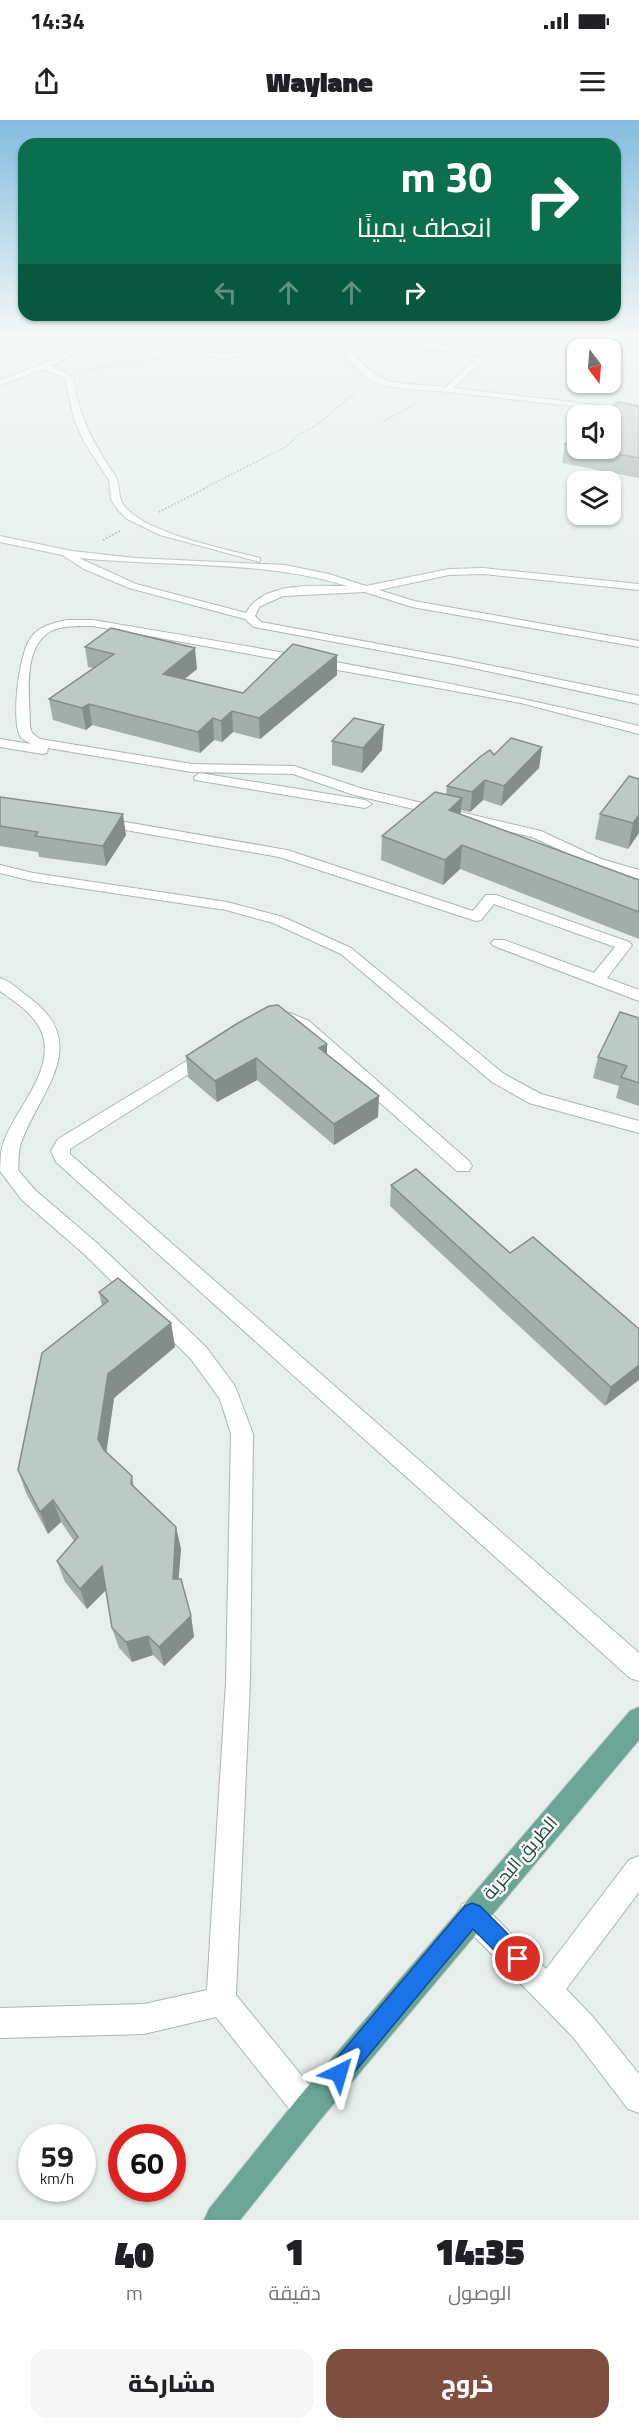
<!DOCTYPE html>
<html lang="ar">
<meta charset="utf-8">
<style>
:root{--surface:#fff;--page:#f6f6f6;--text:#202124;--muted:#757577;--accent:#7f4e3f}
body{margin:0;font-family:"Titillium Web",Cairo,sans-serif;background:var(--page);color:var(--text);direction:rtl;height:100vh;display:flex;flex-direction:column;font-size:22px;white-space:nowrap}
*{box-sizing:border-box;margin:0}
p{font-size:20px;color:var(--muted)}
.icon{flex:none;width:33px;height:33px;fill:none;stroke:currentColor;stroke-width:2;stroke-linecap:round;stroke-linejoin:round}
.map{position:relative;height:2100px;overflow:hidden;direction:ltr}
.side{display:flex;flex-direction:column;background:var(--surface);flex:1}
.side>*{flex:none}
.banner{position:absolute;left:18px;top:18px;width:603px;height:183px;border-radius:18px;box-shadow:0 2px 4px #0004;direction:rtl;background:#0b6e4f;color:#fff;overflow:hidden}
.needle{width:39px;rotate:164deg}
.controls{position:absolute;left:567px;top:219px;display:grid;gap:12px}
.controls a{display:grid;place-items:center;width:54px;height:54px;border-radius:12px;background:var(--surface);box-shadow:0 2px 4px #0004;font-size:30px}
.speed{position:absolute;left:18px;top:2004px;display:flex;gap:12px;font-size:30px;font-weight:700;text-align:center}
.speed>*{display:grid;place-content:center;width:78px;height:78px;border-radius:50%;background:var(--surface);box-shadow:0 2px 4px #0004;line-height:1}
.speed small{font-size:15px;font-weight:400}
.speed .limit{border:9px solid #d22;background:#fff;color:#111}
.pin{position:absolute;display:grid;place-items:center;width:51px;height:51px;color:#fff;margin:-26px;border:3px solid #fff;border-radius:50%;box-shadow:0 2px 6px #0007}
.me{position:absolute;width:66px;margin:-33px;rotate:40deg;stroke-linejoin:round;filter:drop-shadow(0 0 4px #0008)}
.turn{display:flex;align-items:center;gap:21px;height:126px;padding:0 30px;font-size:27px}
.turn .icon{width:78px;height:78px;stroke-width:2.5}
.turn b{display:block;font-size:42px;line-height:51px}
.lanes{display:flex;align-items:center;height:57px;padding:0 30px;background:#0003;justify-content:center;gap:30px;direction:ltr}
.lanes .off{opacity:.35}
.eta{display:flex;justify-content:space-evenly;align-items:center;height:102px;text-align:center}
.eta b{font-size:36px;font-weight:800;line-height:42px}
.cta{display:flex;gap:12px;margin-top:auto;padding:12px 30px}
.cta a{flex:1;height:69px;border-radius:18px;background:var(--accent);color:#fff;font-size:24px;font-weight:800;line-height:69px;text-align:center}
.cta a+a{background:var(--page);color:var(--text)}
.status{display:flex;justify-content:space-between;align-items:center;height:42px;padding:0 30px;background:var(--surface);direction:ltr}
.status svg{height:16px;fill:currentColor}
header{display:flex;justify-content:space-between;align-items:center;height:78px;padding:0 30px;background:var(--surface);font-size:27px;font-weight:800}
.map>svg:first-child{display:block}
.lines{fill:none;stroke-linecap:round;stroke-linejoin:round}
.service-casing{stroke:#a8b8b2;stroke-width:2}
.minor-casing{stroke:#a8b8b2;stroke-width:2}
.primary-casing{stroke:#c2cac8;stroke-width:2}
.path-far1{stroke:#86b3a5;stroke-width:1.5;stroke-dasharray:1.5 2;stroke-linecap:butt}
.path{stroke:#86b3a5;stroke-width:2;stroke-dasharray:1.5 2;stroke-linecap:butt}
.service{fill:#fff;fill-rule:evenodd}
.minor{fill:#fff;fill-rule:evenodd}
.primary{fill:#6aa596;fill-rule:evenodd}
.wall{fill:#a1aea9}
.shaded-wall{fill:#838d89}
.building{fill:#bbcac4;stroke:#838d89;stroke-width:1.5}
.route{fill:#1a73e8;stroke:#114b97;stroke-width:1.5}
.labels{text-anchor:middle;stroke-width:5;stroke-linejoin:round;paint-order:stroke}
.near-street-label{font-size:18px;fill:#24423a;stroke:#f7fbf9}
</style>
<div class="status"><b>14:34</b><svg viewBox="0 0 49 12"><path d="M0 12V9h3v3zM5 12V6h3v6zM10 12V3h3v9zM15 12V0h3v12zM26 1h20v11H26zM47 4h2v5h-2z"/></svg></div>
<header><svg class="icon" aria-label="menu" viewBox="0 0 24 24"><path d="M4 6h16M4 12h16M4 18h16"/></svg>Waylane<svg class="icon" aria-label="share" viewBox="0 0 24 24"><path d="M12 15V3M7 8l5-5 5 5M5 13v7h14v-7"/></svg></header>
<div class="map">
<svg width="639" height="2100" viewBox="0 0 639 2100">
<rect width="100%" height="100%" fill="#e6efeb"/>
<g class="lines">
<g class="service-casing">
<path id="service" d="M159 216C177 216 192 228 209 232 237 240 278 223 307 216H318L229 239 206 235Z"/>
</g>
<g class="minor-casing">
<path id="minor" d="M102 216H111L51 246 73 257C78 295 93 323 114 354 121 363 117 375 123 384 142 413 226 429 260 438V442L160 415 127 399 117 389 111 379 109 360 84 322 74 299 65 258 44 249 0 265V260L58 238Z
M328 216H336L348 227 393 217 396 220 440 224 488 232V236L453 268 639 290V294L449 272 445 274 442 271C418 269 382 271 363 255 350 243 341 228 328 216ZM384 223 480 235 446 267C400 262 381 270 351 230Z
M0 416 72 431 135 438 285 445 329 454 366 466 449 449 483 448 639 464V470L483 454 449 455 379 470 414 481 639 521V527L412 487 365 472 283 476 259 487 255 496 261 502 459 539 639 576V584L459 545 254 507 245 499 129 468 84 449 62 435 0 422ZM79 438C166 447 265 440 347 466 316 466 263 461 246 493L136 464Z
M67 500H93C276 531 459 561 639 606V614L521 583 93 506C80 506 64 505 51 511 21 528 30 578 30 607L32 613 40 619 192 644 294 646 363 669 541 711 601 739 639 750V759L591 744 532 717 354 675 293 654 192 652 48 628 47 633 43 634 0 627V619L31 624C28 622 22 619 20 616 11 600 19 528 33 515 42 505 54 503 67 500Z
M200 653 365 680 372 684 365 688 195 660 194 657Z
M102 698 287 730 473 791 486 775H496L629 822 632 825 607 858 639 870V881L494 826 491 823 494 820H504L594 853 615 827 494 784 481 800 476 801 279 737 97 705V699Z
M0 745 33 753 227 782 283 797 351 828 504 954 541 974 639 1001V1013L529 983 492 962 341 834 273 803 226 790 33 761 0 753Z
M0 858C11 861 21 872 31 879 92 925 39 972 21 1023 18 1031 19 1041 18 1050L35 1070 97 1123 206 1227 235 1266 253 1314 250 1562 236 1875 320 1978 324 1989 320 2000 309 2004 298 2000 216 1897 144 1914 0 1918V1888L144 1884 207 1870 226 1562 231 1314 220 1279 191 1239 84 1134 22 1080 0 1051C1 1042 0 1032 3 1024 14 990 56 951 42 913 35 894 15 882 0 871Z
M290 893 309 901 469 1041 472 1046 469 1051H457L297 909 287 903 273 902 271 898 273 894Z
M208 928 216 934 214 938 70 1029V1034L639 1533V1561L630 1558 56 1042 51 1031 58 1019Z
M639 1736V1772L566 1869 593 1897 639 1954V1993L628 1989 573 1917 462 1804 458 1794 462 1784 472 1780 482 1784 546 1849 629 1740Z"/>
</g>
<g class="primary-casing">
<path id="primary" d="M639 1587V1620L320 2000 240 2100H204L209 2089 298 1978 630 1591Z"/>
</g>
<path class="path-far1" d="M84 250 169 237
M384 301 415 284
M203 369 289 325 296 316 317 305 358 270"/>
<path class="path" d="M159 392 206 368
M103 420 120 411"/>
<use href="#service" class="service"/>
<use href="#minor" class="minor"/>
<use href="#primary" class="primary"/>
</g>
<path class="wall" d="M639 286V358L562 343 565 324 578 314V328H610Z
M85 527 197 549 184 559 243 573 337 535V555L260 619 233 612 222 622 214 620 200 633 92 605 86 610 53 600 49 579 93 548 88 547Z
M332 621 382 630 362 653 332 645Z
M542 627 539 648 501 686 483 680 470 692 461 690 460 694 639 760V819L460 749 443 765 381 740 382 716 446 675 447 666 494 635Z
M629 656 639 713 628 729 595 719 600 694Z
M0 677 126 715 106 746 39 737 38 732 0 726Z
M639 898V986L616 978 619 966 593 958 598 937Z
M327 924V935L378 997 334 1025 257 960 217 982 188 957 186 936Z
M391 1065 510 1133 639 1209 605 1286 390 1086Z
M99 1172 171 1203 175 1227 114 1278 106 1332 132 1356 134 1367 176 1407 181 1429 178 1459 191 1496 194 1517 164 1546 153 1535 132 1542 119 1528 112 1508 106 1470 87 1489 65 1462 57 1441 74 1421 61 1402 48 1414 26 1373 18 1350 102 1186Z"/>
<path class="shaded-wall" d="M195 528 197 549 165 575 163 554Z
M337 535V555L260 619 259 598Z
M89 584 92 605 86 610 82 588Z
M232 591 233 612 222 622 221 601Z
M213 598 214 620 200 633 198 612Z
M384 605 382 630 362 653 363 628Z
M542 627 539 648 501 686 504 666Z
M485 660 483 680 470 692 472 672Z
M462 678 460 702 449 690Z
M123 694 126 715 106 746 103 726Z
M639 695V713L628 729 633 703Z
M462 725 460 749 443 765 445 740Z
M327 924V945L319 928Z
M256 938 257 960 217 982 215 961Z
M379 976 378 997 334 1025V1004Z
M171 1203 175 1227 114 1278 105 1342 98 1319 108 1254Z
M639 1245V1260L605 1286 611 1267Z
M53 1380 61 1402 48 1414 40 1392Z
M176 1407 181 1429 177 1480 173 1459Z
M102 1446 108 1468 87 1489 80 1469Z
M191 1496 194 1517 164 1546 159 1527Z
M148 1516 153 1535 132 1542 126 1522Z"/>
<path class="building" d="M618 282 639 286V338L588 328H610V296H601Z
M578 314V327L565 324Z
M111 508 195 528 163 554 243 573 293 524 337 535 259 598 232 591 221 601 213 598 198 612 89 584 82 588 49 579 114 534 85 527Z
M354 598 384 605 363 628 332 621Z
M511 618 542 627 504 666 485 660 472 672 447 666 481 636 490 630 494 635Z
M629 656 639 659V695L633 703 600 694Z
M435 672 462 678 449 690 639 760V792L462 725 445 740 382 716Z
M0 677 123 694 103 726 35 716 38 712 0 706Z
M278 885 327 924 319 928 379 976 334 1004 256 938 215 961 186 936 238 903 269 886Z
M620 892 639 898V963L621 957 627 946 598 937Z
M416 1049 510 1133 533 1117 639 1209V1245L611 1267 391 1065Z
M118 1158 171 1203 108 1254 98 1319 104 1330 132 1356 131 1364 176 1407 173 1459H181L191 1496 159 1527 148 1516 126 1522 112 1508 102 1446 80 1469 57 1441 78 1417 53 1380 40 1392 18 1350 42 1233 108 1181 99 1172Z"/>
<linearGradient id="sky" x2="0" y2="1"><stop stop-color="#84bce0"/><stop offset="0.42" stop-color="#f4f8f6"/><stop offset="1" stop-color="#f4f8f6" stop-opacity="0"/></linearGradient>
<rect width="639" height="510" fill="url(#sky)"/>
<path class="route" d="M472 1783 480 1786 525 1831 529 1839 525 1846 518 1849 510 1846 473 1809 347 1961 339 1964 331 1961 327 1953 331 1945 465 1786Z"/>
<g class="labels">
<g class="near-street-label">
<text transform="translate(520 1738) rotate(-49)" y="6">الطريق البحرية</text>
</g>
</g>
</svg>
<div class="controls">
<a><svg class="needle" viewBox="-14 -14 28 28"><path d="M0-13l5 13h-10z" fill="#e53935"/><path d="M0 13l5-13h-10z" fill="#757577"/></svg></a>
<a><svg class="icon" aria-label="sound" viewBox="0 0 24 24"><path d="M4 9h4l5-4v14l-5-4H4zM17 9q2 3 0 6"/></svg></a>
<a><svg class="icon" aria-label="layers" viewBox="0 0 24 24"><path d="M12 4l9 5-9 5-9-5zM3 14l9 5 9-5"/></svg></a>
</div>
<div class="speed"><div>59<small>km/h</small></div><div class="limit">60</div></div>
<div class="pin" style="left:518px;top:1839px;background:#d93025"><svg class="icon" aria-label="arrive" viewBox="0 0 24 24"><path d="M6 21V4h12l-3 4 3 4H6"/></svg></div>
<svg class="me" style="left:339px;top:1953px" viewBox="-20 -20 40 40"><path d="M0-17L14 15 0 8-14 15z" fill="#1a73e8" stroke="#fff" stroke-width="4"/></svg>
<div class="banner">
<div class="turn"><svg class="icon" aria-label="right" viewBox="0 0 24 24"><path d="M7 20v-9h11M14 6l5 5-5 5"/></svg><div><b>30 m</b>انعطف يمينًا</div></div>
<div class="lanes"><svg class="icon off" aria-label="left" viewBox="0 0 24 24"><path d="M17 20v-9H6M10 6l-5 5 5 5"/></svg><svg class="icon off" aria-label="ahead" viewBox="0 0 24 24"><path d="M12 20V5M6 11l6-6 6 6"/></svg><svg class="icon off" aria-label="ahead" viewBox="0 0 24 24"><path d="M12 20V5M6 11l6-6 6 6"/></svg><svg class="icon" aria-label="right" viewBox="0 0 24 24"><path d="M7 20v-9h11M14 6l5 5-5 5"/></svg></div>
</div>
</div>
<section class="side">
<div class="eta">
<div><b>14:35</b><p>الوصول</p></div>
<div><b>1</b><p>دقيقة</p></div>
<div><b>40</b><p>m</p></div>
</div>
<div class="cta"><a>خروج</a><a>مشاركة</a></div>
</section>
